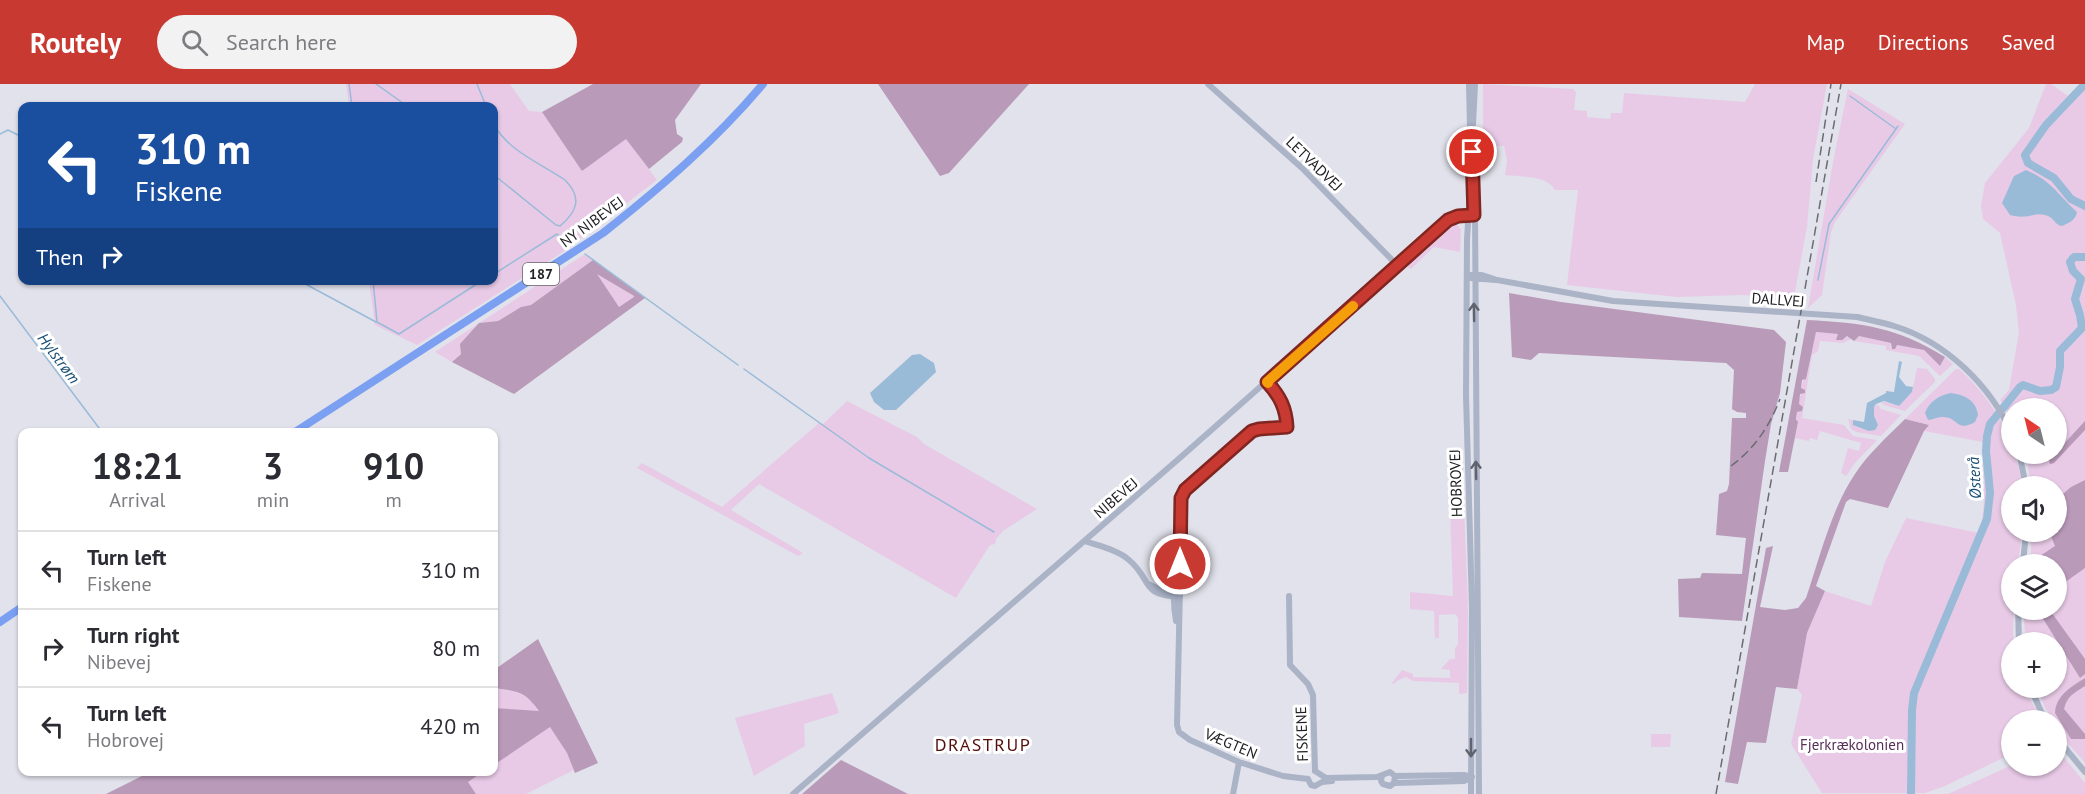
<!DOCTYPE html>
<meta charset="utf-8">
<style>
:root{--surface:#fff;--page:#f2f2f3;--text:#2b2b33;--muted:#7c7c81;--line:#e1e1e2;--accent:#c73931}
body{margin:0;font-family:"PT Sans",sans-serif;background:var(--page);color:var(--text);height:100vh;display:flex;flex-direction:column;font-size:22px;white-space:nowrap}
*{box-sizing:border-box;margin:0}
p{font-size:20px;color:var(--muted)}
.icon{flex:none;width:33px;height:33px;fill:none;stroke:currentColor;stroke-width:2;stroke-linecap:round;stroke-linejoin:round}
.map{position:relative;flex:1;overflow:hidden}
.panel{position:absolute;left:18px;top:344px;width:480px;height:348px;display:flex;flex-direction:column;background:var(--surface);border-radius:12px;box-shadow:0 2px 4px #0004}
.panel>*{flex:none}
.banner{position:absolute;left:18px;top:18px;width:480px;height:183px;border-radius:12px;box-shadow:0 2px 4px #0004;background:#1a4fa0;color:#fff;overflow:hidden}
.needle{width:39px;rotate:325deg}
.controls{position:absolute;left:2001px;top:314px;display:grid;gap:12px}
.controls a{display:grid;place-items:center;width:66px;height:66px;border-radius:50%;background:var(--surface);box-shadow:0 2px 4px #0004;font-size:30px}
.pin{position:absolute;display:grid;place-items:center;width:51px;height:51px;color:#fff;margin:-26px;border:3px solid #fff;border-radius:50%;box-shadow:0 2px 6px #0007}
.me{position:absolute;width:66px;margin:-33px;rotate:0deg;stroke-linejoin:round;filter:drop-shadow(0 0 4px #0008)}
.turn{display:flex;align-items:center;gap:21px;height:126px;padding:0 18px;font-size:27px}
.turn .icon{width:78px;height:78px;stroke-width:2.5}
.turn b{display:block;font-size:42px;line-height:51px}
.then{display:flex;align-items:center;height:57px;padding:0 18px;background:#0003;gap:12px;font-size:22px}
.eta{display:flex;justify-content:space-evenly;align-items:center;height:102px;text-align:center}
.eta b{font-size:36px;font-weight:600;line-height:42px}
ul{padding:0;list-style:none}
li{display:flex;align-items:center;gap:18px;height:78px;padding:0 18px;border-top:2px solid var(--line)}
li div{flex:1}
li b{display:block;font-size:22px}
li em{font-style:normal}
header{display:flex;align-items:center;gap:36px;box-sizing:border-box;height:84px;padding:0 30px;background:var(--accent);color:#fff}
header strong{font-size:28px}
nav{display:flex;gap:33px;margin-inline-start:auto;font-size:21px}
.search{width:420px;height:54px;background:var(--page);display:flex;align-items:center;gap:15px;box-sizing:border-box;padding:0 21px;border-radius:33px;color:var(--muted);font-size:22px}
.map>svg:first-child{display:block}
.green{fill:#e8cae7}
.forest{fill:#b99ab9;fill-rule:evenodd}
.water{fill:#99bbd8}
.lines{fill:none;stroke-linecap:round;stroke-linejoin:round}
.stream{stroke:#99bbd8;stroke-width:1.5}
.river{stroke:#99bbd8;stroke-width:8}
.secondary{stroke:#abb3c7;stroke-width:6}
.highway{stroke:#7b9ff1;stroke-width:8}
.rail{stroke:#6b6c72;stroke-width:1.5;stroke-dasharray:9 4.5;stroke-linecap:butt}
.oneway{stroke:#5f636e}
.route-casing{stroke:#812520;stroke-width:15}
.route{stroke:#c73931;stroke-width:10}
.slow{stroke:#f59e0b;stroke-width:10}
.labels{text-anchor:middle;stroke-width:6;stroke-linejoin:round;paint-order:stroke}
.shield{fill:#fff;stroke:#646466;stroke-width:1.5}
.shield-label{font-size:14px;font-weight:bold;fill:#212125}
.street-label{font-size:15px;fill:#212125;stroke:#fff}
.park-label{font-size:15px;fill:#562d57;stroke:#fff}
.water-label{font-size:16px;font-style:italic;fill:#174d74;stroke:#fff}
.quarter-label{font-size:18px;letter-spacing:1.5px;fill:#530f0c;stroke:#fff}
</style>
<header>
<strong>Routely</strong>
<div class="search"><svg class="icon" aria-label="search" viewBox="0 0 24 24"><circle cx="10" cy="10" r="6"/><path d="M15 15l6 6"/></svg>Search here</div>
<nav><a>Map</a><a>Directions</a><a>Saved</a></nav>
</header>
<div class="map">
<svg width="2085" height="710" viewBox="0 0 2085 710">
<rect width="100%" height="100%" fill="#e1e2eb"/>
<path class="green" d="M346 0H510L529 27 542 28 582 86 626 54 657 96 560 170 417 261 375 241 369 197 494 196V22H349Z
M1483 0 1573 5 1576 8 1574 26 1587 27V33L1610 35 1611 29H1622L1624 9 1745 18 1755 0H1827L1813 75 1807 143 1794 213 1742 211 1677 213 1567 201 1578 106H1555C1547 91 1520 93 1505 91L1507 77 1504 62 1488 63V54H1483Z
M2046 0H2051L2068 12 2079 0H2085V679C2076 667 2057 651 2056 636H2053L2045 624 2037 603H2056V558H2026L2024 538 2025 525H2056V480H2033V477L2031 476V447H2056V402H2031L2026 369H2056V324H2012L2011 334 2000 316 2009 306 2019 248 2016 221 2000 149 1983 135 1981 122 1985 99 2029 44Z
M1848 5 1905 40 1835 138 1831 148 1822 211 1808 224 1833 78Z
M1454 138 1461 145 1460 168 1434 163 1411 185 1405 181 1428 165 1435 155Z
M585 170 593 176 531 221 521 223 498 237 479 239 461 269 452 278 435 268Z
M596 189 635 213 619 223Z
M1816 248 1838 250V252L1850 253 1851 255 1843 259 1820 257 1818 267 1812 271 1802 334 1844 341 1853 352 1877 356 1855 379 1846 392 1841 389 1848 364 1859 367 1861 359 1820 347 1817 356 1810 354 1809 357 1795 354 1798 338C1794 330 1799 318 1801 309L1805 306 1801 305Z
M1859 252 1891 259 1890 263 1892 265 1897 261 1924 266 1940 282 1945 273 1953 280 1940 292 1919 272 1886 266V262L1854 257Z
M1917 284 1927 285 1935 295V298L1905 327 1884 321 1881 317 1899 322 1912 308Z
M1956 285H1959C1979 302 2011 343 2012 369H2015L2023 402H2012V447H2022L2018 480H2012V525H2014L2013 549 2014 558H2012V603H2026L2030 615 2042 636H2012L2011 670 1945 702 1925 709H1822L1791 660 1802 611 1797 605 1807 549 1825 507 1871 522 1885 478 1906 434 1979 449C1988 417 1982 391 1983 358L1924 347 1929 341 1905 335Z
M847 317 917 353 924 360 1037 425 1003 447 996 455 995 460 990 461 956 514 759 400 731 426 803 469 798 472 637 384 642 379 722 423 819 339 822 341Z
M1877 320 1881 325 1901 331 1881 352 1856 348 1851 345 1848 335 1853 336V341L1872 347 1874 323Z
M1450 369H1462L1468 523 1467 609 1459 610V599L1413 597 1406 593 1397 597 1394 600 1392 599 1402 586 1413 590V593L1450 594V586L1441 585 1450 575H1455V564L1458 560V534L1455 530 1439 531V554H1435L1434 527 1410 525V508L1453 512 1450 424 1454 421 1453 413 1450 410Z
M494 604C517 607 525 608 540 628L494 624Z
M832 609 839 629 804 640 805 662 754 692 735 634Z
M550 643 567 669 574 686 526 710H476L468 698 484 687H494V681Z
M1651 650H1671L1670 663H1651Z
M2057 665 2085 699V710H1948L2012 681H2056Z"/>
<path class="forest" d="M593 0H701L675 36 677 50 683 54 682 58 649 85 626 55 582 87 542 28Z
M878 0H1029L949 89 940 92Z
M593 176 645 214 514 310 452 278 461 270 460 260 479 239 498 237 521 223 531 221ZM597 190 634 212V213L619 223Z
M1509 209 1561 218 1774 246 1786 258 1780 309 1771 340 1765 377 1742 537 1679 533 1678 495 1700 494 1702 489 1742 490 1746 454 1716 451 1719 410 1727 407 1729 400 1732 334H1746V329L1737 328 1732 325 1734 286 1726 279 1539 269 1531 276 1512 273Z
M1807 236C1863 239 1897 243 1945 273L1940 282 1924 266 1897 261 1895 265H1892L1891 259 1859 252 1854 257 1847 252 1842 256H1836L1838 250 1816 248 1806 295 1802 296 1801 304 1805 306V309L1800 310 1799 320 1803 323 1802 327 1797 328 1796 335 1798 338 1788 388H1779Z
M1905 335 1929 341 1924 347 1888 424 1850 415 1846 418 1816 502 1825 507 1807 549 1797 605 1776 603 1766 659 1747 658 1738 700 1725 698 1766 464 1773 462 1760 523 1785 526 1798 524 1806 514C1819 476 1832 423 1855 390 1868 370 1888 352 1905 335Z
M2085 337V346L2054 379 2050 380 2049 376Z
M2085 396V484L2057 504 2056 480H2036L2037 474 2055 462 2049 447H2056L2057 415 2071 403Z
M2037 525H2049L2085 575V590L2080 594Z
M538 555 598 679 575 689 567 669 550 643 494 681V624L539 627C525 607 517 607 494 604V586Z
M2085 594V602C2074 609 2067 612 2064 625L2085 650V655H2071L2055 629C2056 611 2071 603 2085 594Z
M841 676 908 710H802Z
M152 687H484L468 698 476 710H106Z"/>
<path class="water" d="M2026 86C2053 98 2057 110 2077 128 2076 136 2068 140 2061 142 2054 140 2054 133 2045 131 2034 128 2027 136 2010 131L2002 119 2014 92Z
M920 270 934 279 936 288 896 326H884L874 318 870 309 912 271Z
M1899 277 1902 278 1899 293 1906 302 1913 303 1912 308 1899 322 1884 317 1876 320 1874 323V332L1878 341 1875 346 1869 347 1853 341V336L1864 338 1867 319 1886 309V307L1894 308Z
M1951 309C1965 311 1976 316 1978 331L1975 338C1956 349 1958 332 1942 333 1936 333 1933 336 1928 336L1925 329C1929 318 1939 311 1951 309Z"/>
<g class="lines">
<path class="stream" d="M349 0 352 22
M376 0 407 22
M477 0 486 22
M1850 12 1896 45
M494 41C510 68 540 79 565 96 582 113 578 127 560 142L556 141 494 91
M0 50 8 46 22 53
M585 170 738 281
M494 190 557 150 572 161
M298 196 376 238
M373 196 377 238 399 250 483 196
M1818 196 1829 140 1898 42
M0 212 102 348
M2082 244 2085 245
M744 285 869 374 994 448"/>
<path class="river" d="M2085 0 2046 41 2025 71 2028 79 2054 94 2071 115 2085 122
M1911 710 1912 626 1914 609 1987 435 1990 409 1986 367 1987 352 1990 340 2020 303 2023 301 2040 307 2051 306 2056 303 2060 283V267L2082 244 2080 231 2075 215 2081 195 2073 187 2070 178 2074 173H2085"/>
<path class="secondary" d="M1208 0 1302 84 1398 182
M1469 0 1471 88 1467 156 1466 311 1472 523 1471 710
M1473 40 1475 0
M1472 94 1475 127 1479 710
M1470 191H1482L1497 196 1613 217 1857 233C1869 236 1882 238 1894 242 1946 258 1990 301 2012 350
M1470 194 1496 196
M1267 298C1279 312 1286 324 1287 343L1259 345 1252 347 1182 410 1177 641 1179 648 1190 656 1239 678 1283 692 1308 695
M2019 369 2026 402
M1085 457C1099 462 1118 466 1129 476 1153 496 1139 511 1180 513
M2023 480 2026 447
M1148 500 1157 504 1178 507
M1289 512 1290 581 1308 600 1313 611 1315 687
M2018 525 2019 558
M1176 537C1173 520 1173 499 1179 482
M2030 603 2045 636
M2056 653 2085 688
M1315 687 1326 694 1377 693 1390 688 1395 692 1394 699 1390 702 1383 700 1381 697 1382 691
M1395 692 1464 691 1472 693
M1308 695 1311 701 1315 702 1322 698 1332 697
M1394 699 1464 697 1470 694
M793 710 1182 372 1448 137 1457 128 1475 127
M1233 710 1239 678"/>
<path class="highway" d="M295 348 603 149C660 104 716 56 763 0
M0 538 22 523"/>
<path class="rail" d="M1816 98 1831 0
M1731 382C1755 364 1769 343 1780 315
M1716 710 1841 0"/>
</g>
<defs><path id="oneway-shaft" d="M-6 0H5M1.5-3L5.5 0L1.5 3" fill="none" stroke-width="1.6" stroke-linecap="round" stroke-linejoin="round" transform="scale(1.5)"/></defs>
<g class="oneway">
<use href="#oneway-shaft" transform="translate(1474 228) rotate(-91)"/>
<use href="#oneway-shaft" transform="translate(1476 386) rotate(-91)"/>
<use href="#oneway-shaft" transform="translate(1471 664) rotate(90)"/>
</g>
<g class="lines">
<g class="route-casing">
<path id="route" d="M1180 480 1181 414 1185 406 1252 347 1259 345 1287 343C1286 324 1280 312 1267 298L1448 136 1458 132 1474 131 1472 68"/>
</g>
<use href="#route" class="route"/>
<path class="slow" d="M1268 299 1267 298 1353 222"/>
</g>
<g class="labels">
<rect class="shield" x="523" y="179" width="36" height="22" rx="4.5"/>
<g class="shield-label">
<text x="541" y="195">187</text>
</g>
<g class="street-label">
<text transform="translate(1314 80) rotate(44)" y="5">LETVADVEJ</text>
<text transform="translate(592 138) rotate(-36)" y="5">NY NIBEVEJ</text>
<text transform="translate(1778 216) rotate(4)" y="5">DALLVEJ</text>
<text transform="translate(1456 399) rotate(-92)" y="5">HOBROVEJ</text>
<text transform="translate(1116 414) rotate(-41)" y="5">NIBEVEJ</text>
<text transform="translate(1302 650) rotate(-92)" y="5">FISKENE</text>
<text transform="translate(1231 660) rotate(23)" y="5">VÆGTEN</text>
</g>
<g class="park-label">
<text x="1852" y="666">Fjerkrækolonien</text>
</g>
<g class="water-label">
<text transform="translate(59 274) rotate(53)" y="6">Hylstrøm</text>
<text transform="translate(1974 394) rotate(-93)" y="6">Østerå</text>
</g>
<g class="quarter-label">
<text x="983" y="667">DRASTRUP</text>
</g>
</g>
</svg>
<div class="controls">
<a><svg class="needle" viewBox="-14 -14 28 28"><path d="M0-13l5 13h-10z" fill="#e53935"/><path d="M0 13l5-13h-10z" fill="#7c7c81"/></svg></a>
<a><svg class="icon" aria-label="sound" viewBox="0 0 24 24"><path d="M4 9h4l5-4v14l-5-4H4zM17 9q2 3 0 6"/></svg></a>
<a><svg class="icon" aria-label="layers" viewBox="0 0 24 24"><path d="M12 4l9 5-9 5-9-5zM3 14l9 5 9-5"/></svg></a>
<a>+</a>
<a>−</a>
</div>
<div class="pin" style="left:1472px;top:68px;background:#d93025"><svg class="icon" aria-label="arrive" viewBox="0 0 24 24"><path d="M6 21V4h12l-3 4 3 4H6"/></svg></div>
<svg class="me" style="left:1180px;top:480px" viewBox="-20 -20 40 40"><circle r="17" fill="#c73931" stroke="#fff" stroke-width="3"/><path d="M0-11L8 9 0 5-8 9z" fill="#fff"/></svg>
<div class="banner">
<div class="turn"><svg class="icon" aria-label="left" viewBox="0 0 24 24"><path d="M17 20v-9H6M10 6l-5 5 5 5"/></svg><div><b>310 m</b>Fiskene</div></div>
<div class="then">Then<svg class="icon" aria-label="right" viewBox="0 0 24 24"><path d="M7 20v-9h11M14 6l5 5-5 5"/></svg></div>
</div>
<section class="panel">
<div class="eta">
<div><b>18:21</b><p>Arrival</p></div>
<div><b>3</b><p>min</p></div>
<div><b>910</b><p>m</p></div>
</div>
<ul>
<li><svg class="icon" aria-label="left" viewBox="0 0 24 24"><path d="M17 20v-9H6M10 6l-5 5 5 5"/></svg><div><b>Turn left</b><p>Fiskene</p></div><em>310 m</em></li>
<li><svg class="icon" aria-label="right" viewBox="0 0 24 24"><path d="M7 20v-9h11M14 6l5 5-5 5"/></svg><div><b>Turn right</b><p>Nibevej</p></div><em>80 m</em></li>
<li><svg class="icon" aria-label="left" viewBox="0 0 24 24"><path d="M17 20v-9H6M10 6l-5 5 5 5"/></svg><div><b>Turn left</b><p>Hobrovej</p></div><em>420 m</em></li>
</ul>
</section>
</div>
